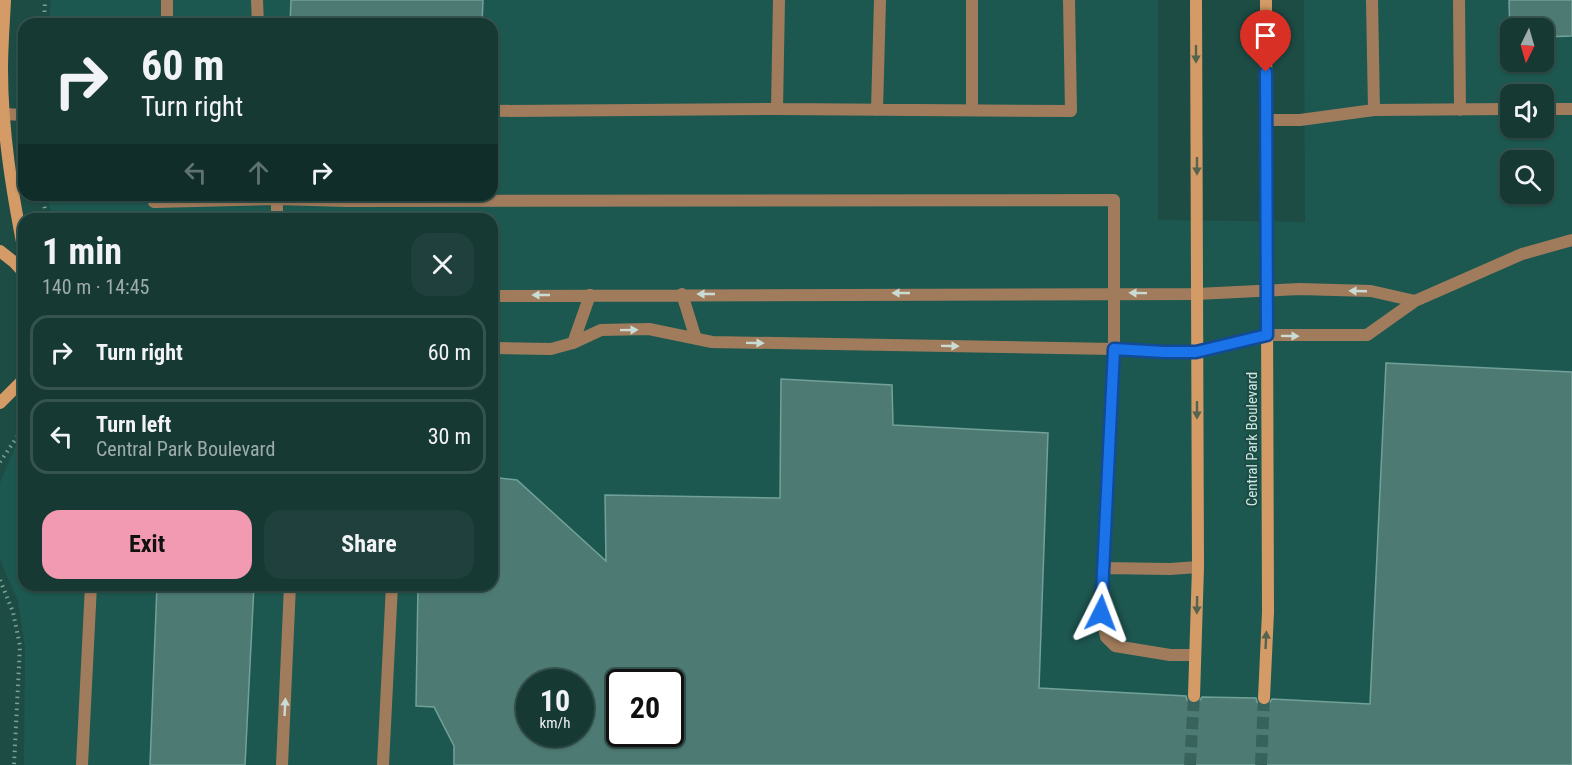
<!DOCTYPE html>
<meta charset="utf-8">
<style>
:root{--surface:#163934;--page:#1f403c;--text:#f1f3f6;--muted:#9eacac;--line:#35534f;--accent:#f19ab1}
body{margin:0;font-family:"Roboto Condensed",sans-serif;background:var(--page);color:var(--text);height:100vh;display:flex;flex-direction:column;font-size:22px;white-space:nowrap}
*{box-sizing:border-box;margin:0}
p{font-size:20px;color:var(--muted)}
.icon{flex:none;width:33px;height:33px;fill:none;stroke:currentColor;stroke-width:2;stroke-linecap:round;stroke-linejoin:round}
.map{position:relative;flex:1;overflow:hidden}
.panel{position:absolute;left:18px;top:213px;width:480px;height:378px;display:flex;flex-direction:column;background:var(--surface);border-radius:18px;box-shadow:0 2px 4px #0004,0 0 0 2px var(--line)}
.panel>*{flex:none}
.banner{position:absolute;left:18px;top:18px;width:480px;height:183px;border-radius:18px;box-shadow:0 2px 4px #0004,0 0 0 2px var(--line);background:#163934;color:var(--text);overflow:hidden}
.needle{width:39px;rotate:185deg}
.controls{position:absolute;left:1500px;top:18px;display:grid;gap:12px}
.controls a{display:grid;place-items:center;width:54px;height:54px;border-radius:12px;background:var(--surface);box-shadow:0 2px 4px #0004,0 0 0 2px var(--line);font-size:30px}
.speed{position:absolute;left:516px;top:669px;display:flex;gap:12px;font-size:30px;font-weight:700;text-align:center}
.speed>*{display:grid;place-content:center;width:78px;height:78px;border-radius:50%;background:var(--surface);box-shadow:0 2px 4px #0004,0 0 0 2px var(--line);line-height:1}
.speed small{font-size:15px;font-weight:400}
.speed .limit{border:3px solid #111;border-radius:9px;background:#fff;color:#111}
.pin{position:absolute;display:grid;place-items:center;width:51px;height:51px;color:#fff;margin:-62px -26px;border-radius:50% 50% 50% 0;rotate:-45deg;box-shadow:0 0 6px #0007}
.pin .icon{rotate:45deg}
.me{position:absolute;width:66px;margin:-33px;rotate:3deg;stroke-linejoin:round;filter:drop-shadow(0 0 4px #0008)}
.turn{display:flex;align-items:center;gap:21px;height:126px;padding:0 24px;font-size:27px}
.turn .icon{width:78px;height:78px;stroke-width:2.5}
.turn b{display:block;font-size:42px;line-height:51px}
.lanes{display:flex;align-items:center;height:57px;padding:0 24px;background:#0003;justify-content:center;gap:30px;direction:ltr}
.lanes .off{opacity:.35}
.round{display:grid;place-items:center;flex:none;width:63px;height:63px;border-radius:18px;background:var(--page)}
.overview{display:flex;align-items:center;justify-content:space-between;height:102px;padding:0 24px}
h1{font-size:36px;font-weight:700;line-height:45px}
.action{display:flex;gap:12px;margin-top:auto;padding:12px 24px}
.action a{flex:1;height:69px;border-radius:18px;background:var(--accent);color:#111;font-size:24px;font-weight:700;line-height:69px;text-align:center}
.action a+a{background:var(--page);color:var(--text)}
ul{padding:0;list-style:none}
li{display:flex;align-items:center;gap:18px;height:75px;margin:0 12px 9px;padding:0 12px;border:3px solid var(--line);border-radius:18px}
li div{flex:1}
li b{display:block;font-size:22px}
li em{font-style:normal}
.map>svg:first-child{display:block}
.built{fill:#1d5850;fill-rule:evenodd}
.building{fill:#4d7b74;stroke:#72a199;stroke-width:1.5;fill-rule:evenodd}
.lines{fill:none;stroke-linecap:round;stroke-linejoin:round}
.secondary-tunnel{stroke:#38635c;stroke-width:12;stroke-dasharray:12 6;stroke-linecap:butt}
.path{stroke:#7da09a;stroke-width:4;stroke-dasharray:1.5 4.5;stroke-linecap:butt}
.lane{stroke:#a17c5c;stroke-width:12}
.secondary{stroke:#d59b66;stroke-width:12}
.oneway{fill:#54644f}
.oneway2{fill:#cadbd4}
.route-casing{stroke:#114b97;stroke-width:15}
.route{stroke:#1a73e8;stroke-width:10}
.labels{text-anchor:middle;stroke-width:4.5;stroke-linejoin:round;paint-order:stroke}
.street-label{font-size:15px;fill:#cee6e1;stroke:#1d4c45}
</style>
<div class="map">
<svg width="1572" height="765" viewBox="0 0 1572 765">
<rect width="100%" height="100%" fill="#1d4c45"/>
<path class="built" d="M51 0H1158V220L1305 222 1304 0H1572V765H24L25 647 18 601 0 560V483L16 445 24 437V585H492V219H53L47 195H492V24H49ZM1510 28H1544V62H1510ZM1510 94H1544V128H1510ZM1510 160H1544V194H1510ZM530 682H580V734H530ZM620 682H670V734H620Z"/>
<path class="building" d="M291 0H483L482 24H290Z
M1509 0H1572V36L1544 37V28H1510V37Z
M1386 363 1572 372V765H454V746L434 707 416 706 418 585H492V477L517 480 606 561 605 495 780 498 781 379 892 385 893 425 1048 433 1039 688 1186 696 1187 700 1193 704 1198 703 1202 697 1256 698 1257 702 1263 706 1268 705 1272 699 1370 704ZM530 682H580V734H530ZM620 682H670V734H620Z
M157 585H254L245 765H150Z"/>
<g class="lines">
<path class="secondary-tunnel" d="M1190 765 1194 696
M1261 765 1264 698"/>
<path class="path" d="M44 24 45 0
M42 195 47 219
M0 462 24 427
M0 580 13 612 20 646 14 765"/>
<path class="lane" d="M167 0V24
M257 0 258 24
M972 0V110
M1372 0 1374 110
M1459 0 1460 110
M777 109 1071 111 1069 0
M1544 109H1572
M877 110 880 0
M492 111 777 109 779 0
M4 114 24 115
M1266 120H1300L1374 110 1510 109
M154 202 277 199
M277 219V199L347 201 1114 200V349L1101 613 1106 637 1115 646 1170 655H1195
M682 294 696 339
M492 296 1197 294 1299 289 1371 291 1415 301
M573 343 590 295
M492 348 551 349 573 343 601 330 649 329 712 342 1114 349 1164 352H1196L1267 335H1367L1415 301 1522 254 1572 240
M1103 568 1170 569 1198 567
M82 765 91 585
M282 765 290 585
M383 765 392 585"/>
<path class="secondary" d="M5 0C4 23 2 46 2 69 2 131 12 192 24 252
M0 251 14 262 24 273
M0 403 24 379
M1194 696 1198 567 1196 0
M1264 698 1268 612 1266 0"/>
</g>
<defs><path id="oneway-solid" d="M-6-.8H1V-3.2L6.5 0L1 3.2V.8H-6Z" transform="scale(1.5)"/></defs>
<g class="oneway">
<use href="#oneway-solid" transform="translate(1196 54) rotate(90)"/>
<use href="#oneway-solid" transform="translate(1197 166) rotate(90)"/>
<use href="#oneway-solid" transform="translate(1197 410) rotate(90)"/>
<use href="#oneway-solid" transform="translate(1197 605) rotate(91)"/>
<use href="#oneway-solid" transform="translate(1266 640) rotate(-87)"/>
</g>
<g class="oneway2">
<use href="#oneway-solid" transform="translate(1358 291) rotate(-178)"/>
<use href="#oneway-solid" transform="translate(901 293) rotate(180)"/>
<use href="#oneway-solid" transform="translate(1138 293) rotate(-179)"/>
<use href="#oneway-solid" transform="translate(706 294) rotate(180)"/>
<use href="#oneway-solid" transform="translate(541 295) rotate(180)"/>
<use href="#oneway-solid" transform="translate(629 330) rotate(-1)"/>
<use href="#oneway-solid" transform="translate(1290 336) rotate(1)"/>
<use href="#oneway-solid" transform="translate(755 343) rotate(1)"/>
<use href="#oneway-solid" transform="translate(950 346) rotate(1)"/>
<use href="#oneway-solid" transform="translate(285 707) rotate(-87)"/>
</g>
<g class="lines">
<g class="route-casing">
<path id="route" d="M1101 613 1114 349 1164 352H1196L1267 335 1266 72"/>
</g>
<use href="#route" class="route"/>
</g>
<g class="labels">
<g class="street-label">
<text transform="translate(1252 439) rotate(-90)" y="5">Central Park Boulevard</text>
</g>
</g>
</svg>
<div class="controls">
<a><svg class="needle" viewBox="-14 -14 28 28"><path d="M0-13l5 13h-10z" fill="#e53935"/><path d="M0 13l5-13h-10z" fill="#9eacac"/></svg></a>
<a><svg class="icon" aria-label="sound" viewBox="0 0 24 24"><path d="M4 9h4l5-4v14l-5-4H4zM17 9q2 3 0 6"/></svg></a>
<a><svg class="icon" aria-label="search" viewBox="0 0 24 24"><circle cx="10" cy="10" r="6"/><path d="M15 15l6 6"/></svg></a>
</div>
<div class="speed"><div>10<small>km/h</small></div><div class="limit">20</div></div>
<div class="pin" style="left:1266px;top:72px;background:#d93025"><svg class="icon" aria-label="arrive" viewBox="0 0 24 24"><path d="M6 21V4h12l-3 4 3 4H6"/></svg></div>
<svg class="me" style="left:1101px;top:613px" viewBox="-20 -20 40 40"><path d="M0-17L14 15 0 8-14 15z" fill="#1a73e8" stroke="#fff" stroke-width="4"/></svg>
<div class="banner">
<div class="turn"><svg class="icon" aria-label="right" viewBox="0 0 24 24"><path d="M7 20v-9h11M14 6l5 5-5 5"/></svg><div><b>60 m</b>Turn right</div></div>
<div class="lanes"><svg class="icon off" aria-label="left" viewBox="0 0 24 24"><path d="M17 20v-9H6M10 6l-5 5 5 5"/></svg><svg class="icon off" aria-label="ahead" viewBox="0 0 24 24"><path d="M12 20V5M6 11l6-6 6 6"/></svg><svg class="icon" aria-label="right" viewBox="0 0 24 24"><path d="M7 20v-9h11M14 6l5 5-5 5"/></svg></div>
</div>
<section class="panel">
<div class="overview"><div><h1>1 min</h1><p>140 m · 14:45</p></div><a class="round"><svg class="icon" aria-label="close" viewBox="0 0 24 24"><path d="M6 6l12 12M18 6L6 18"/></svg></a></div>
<ul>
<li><svg class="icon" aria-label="right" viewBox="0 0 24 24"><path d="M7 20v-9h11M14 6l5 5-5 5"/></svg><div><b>Turn right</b></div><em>60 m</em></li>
<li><svg class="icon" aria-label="left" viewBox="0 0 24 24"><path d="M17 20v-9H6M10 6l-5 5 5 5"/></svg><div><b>Turn left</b><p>Central Park Boulevard</p></div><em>30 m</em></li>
</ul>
<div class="action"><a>Exit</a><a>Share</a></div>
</section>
</div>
